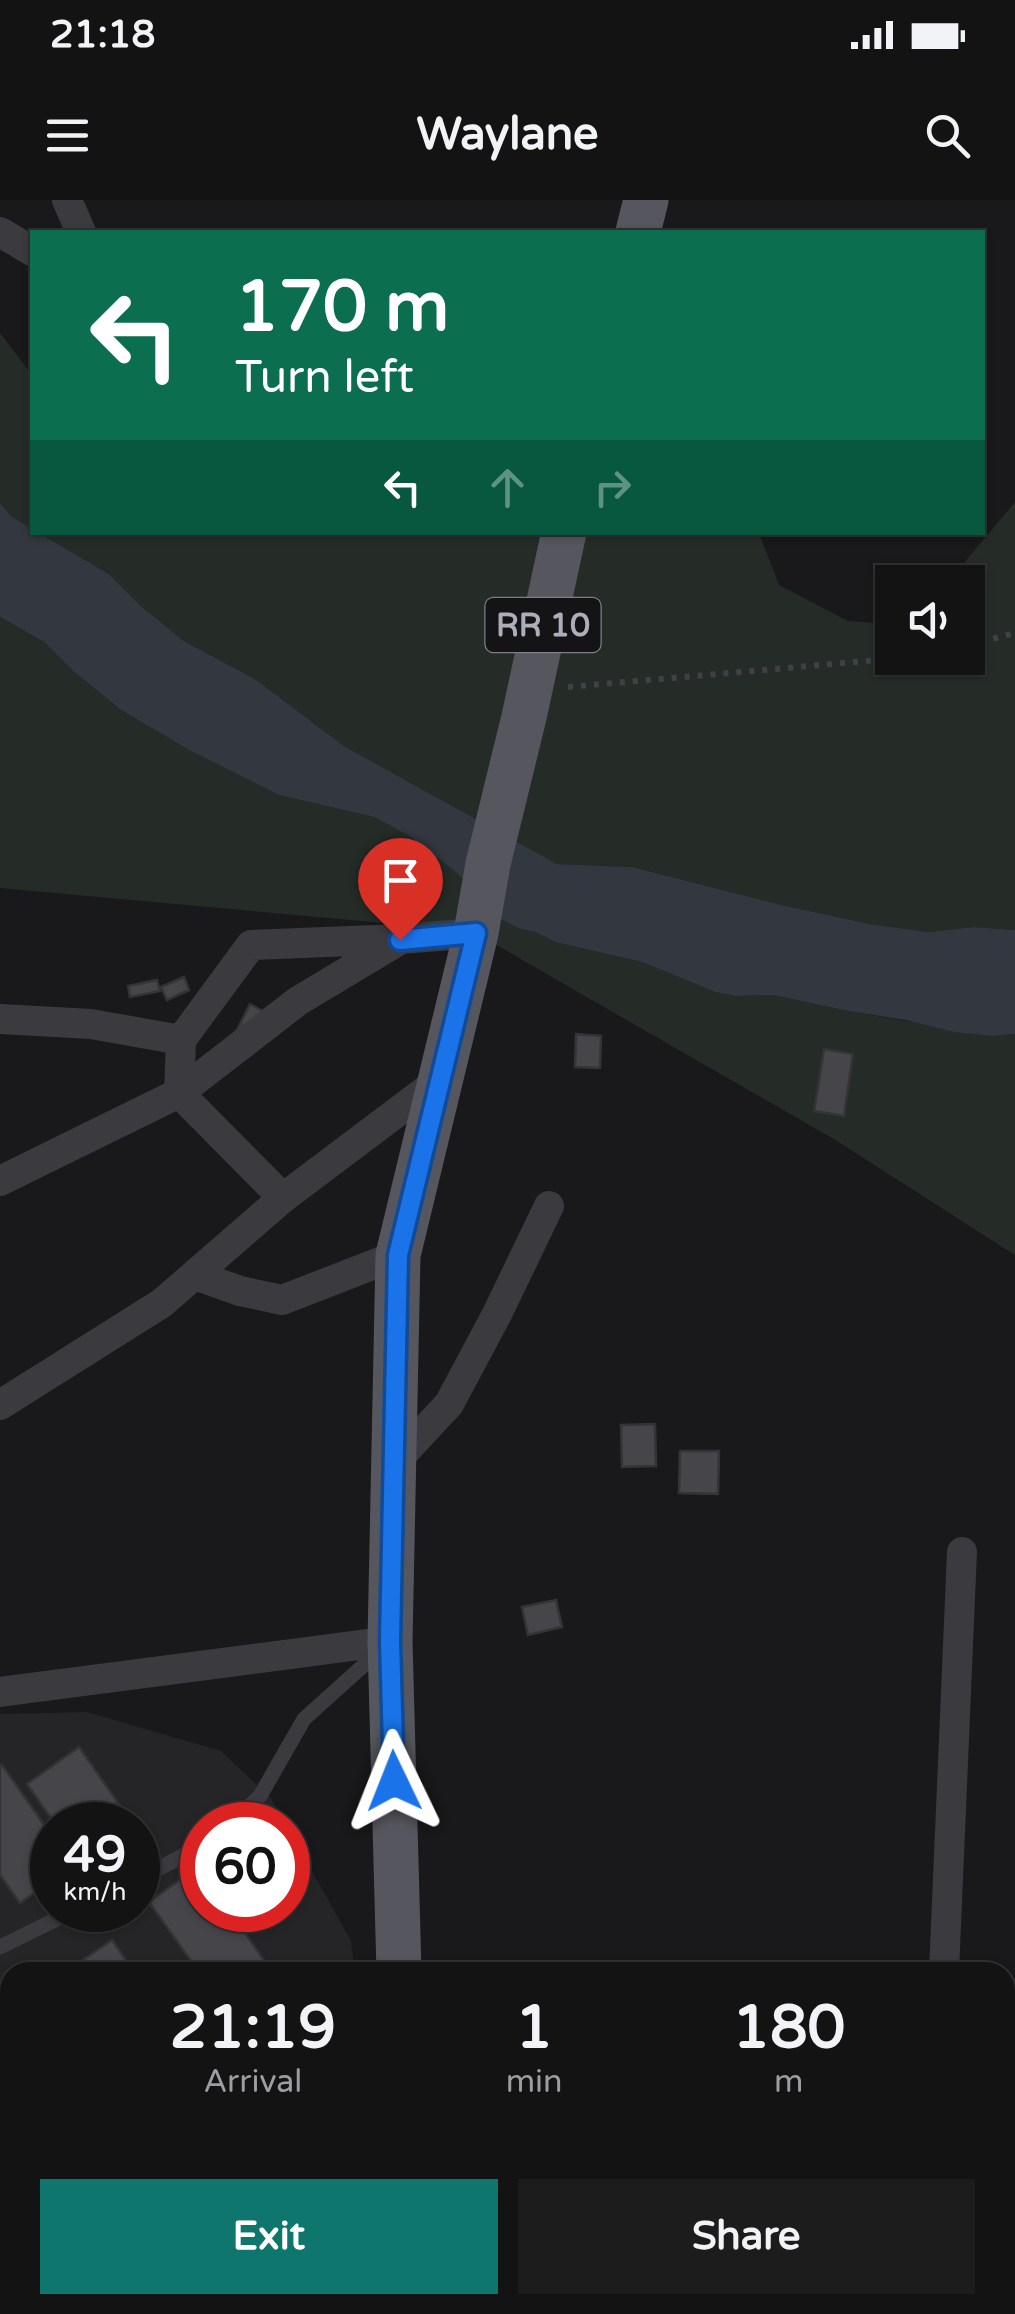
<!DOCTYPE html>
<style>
:root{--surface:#131314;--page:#1c1c1d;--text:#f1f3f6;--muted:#9d9ea0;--line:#323234;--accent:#0f766e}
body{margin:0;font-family:"Varela Round",sans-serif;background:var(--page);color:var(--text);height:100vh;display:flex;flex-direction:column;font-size:38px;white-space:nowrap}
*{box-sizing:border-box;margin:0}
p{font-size:32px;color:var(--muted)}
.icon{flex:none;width:55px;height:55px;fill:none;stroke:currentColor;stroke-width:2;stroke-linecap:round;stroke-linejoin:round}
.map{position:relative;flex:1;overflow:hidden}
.panel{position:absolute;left:0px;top:1762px;width:1015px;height:352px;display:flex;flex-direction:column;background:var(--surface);border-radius:30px 30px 0 0;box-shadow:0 2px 8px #0004,0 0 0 2px var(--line)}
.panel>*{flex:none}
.banner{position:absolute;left:30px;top:30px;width:955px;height:305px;border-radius:0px;box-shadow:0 2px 8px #0004,0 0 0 2px var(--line);background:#0b6e4f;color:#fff;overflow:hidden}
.controls{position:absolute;left:875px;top:365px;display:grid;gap:20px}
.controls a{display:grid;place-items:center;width:110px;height:110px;border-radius:0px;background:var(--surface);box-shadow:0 2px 8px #0004,0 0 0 2px var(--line);font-size:50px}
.speed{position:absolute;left:30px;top:1602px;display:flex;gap:20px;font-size:50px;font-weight:700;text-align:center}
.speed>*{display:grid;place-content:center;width:130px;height:130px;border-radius:50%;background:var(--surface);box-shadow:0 2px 8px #0004,0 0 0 2px var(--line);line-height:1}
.speed small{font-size:25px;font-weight:400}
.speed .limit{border:15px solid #d22;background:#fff;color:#111}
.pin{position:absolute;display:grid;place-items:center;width:85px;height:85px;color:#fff;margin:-102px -42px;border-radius:50% 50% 50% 0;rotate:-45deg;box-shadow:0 0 10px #0007}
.pin .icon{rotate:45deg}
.me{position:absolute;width:110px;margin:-55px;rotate:358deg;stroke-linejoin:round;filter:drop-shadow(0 0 8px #0008)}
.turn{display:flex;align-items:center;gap:35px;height:210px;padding:0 40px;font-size:45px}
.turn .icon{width:130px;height:130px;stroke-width:2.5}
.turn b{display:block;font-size:70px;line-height:85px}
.lanes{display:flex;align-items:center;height:95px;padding:0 40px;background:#0003;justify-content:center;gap:50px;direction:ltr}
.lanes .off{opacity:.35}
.eta{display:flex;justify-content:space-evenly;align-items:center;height:170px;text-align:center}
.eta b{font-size:60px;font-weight:700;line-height:70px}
.primary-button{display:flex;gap:20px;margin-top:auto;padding:20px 40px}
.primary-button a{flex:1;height:115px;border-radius:0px;background:var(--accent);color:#fff;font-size:40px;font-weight:700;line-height:115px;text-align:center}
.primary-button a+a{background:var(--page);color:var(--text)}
.status{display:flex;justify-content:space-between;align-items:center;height:70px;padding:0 50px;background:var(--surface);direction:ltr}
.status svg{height:28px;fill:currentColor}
header{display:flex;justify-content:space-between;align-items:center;height:130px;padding:0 40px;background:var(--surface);font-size:45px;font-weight:700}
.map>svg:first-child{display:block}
.built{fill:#252527;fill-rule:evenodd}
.green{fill:#252c27}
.water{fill:#323740}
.building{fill:#46464a;stroke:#343336;stroke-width:2.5}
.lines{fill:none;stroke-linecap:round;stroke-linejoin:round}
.path{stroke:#404146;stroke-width:6;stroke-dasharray:5 8;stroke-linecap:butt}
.service{stroke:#3a3a3f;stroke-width:15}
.minor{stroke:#3a3a3f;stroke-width:30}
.primary{stroke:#56565e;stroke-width:45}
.route-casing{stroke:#114b97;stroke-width:25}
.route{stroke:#1a73e8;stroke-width:18}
.labels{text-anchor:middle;stroke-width:10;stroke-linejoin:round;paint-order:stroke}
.shield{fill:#141416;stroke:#7e8088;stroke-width:2.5}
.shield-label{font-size:32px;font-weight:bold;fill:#acaeb9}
</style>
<div class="status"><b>21:18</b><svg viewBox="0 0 49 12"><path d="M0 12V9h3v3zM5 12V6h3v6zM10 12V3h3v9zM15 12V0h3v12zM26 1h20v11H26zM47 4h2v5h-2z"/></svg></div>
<header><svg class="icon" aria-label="menu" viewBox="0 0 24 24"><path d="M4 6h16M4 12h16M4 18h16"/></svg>Waylane<svg class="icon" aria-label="search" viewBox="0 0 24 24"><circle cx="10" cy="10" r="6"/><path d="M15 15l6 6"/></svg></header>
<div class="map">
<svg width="1015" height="2114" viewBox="0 0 1015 2114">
<rect width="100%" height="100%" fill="#19191b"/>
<path class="built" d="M87 1512 221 1551 270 1597 286 1625H202V1710H288V1628L351 1741 355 1772H10V2105H58L43 2114H0V1514ZM52 1625H138V1710H52Z"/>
<path class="green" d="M0 133 32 175V329L11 316 0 303Z
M1015 302V730L974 727 928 732 870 724 786 706 632 667 557 664 344 546 255 479 184 441 142 407 109 374 39 333H759L779 385 848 421 892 424V458H968V382H948Z
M0 417 44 442 73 471 121 510 189 550 279 595 374 617 409 636 457 673 518 728 537 733 555 742 642 762 715 792 734 796 773 795 848 811 993 836 1015 834V1055L837 941 472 731 0 688Z
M1005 1942H1015V2114H659L658 2105H1005Z"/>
<path class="water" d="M0 303 11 316 32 329V332L39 333 109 374 142 407 184 441 255 479 344 546 557 664 632 667 786 706 870 724 928 732 974 727 1015 730V834L993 836 954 832 905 820 848 811 773 795 735 796 715 792 642 762 555 742 537 733 518 728 499 718 457 673 409 636 374 617 279 595 189 550 121 510 73 471 44 442 0 417Z"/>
<path class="building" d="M184 777 189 790 167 800 161 787Z
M157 780 160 791 130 797 128 786Z
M250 804 264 812 237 830Z
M576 834 601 836 600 868 575 867Z
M824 849 853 854 844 916 814 911Z
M655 1224 656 1266 622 1267 621 1225Z
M680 1251H719L718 1294 679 1293Z
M556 1400 562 1427 528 1435 522 1407Z
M79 1547 132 1623 129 1625H56L27 1584Z
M2 1565 52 1636V1680L20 1703 0 1675V1566Z
M198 1667 202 1673V1710H229L265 1762 251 1772H199L149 1702Z
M112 1740 134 1772H69L67 1771Z
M0 1796 10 1810V1946L3 1951 0 1946Z"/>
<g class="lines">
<path class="path" d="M968 445 1015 433
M568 487 901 458"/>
<path class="service" d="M230 1625 260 1596 304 1519 384 1447
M138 1679 202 1646
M0 1747 75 1710"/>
<path class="minor" d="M67 0 81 32
M0 32 32 51
M0 819 91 824 181 840 251 745 401 739 476 733
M181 840 179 893 283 998
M0 981 179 893 298 801 398 741
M195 1075 240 1091 282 1100 398 1055
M0 1205 162 1103 283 998 441 879
M393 1264 449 1204 497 1114 549 1006
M0 1492 390 1441
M944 1772 962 1352
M1005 1901 1015 1905
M130 2114 142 2105"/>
<path class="primary" d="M638 32 646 0
M399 1772 390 1441 398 1055 476 733 488 664 524 517 564 332
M404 2105V2114"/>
</g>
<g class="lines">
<g class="route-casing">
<path id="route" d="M394 1581 390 1441 398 1055 476 733 400 740"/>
</g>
<use href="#route" class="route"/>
</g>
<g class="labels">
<rect class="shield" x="485.5" y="398" width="115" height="54" rx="8"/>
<g class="shield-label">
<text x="543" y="436">RR 10</text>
</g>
</g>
</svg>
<div class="controls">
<a><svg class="icon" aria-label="sound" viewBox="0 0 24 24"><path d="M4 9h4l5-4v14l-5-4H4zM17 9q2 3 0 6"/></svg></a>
</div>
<div class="speed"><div>49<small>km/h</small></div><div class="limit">60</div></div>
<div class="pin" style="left:400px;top:740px;background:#d93025"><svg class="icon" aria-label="arrive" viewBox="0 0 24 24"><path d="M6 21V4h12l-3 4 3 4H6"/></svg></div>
<svg class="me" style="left:394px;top:1581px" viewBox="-20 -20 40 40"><path d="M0-17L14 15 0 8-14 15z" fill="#1a73e8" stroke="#fff" stroke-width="4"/></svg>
<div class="banner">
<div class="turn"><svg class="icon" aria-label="left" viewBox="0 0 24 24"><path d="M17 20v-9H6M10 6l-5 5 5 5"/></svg><div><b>170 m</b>Turn left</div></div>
<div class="lanes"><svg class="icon" aria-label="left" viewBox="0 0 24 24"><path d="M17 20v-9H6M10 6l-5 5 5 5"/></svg><svg class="icon off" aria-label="ahead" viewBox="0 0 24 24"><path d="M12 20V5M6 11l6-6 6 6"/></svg><svg class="icon off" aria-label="right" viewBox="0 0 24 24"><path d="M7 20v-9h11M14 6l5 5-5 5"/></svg></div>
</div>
<section class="panel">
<div class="eta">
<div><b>21:19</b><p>Arrival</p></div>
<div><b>1</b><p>min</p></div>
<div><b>180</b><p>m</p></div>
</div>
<div class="primary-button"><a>Exit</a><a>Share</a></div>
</section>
</div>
